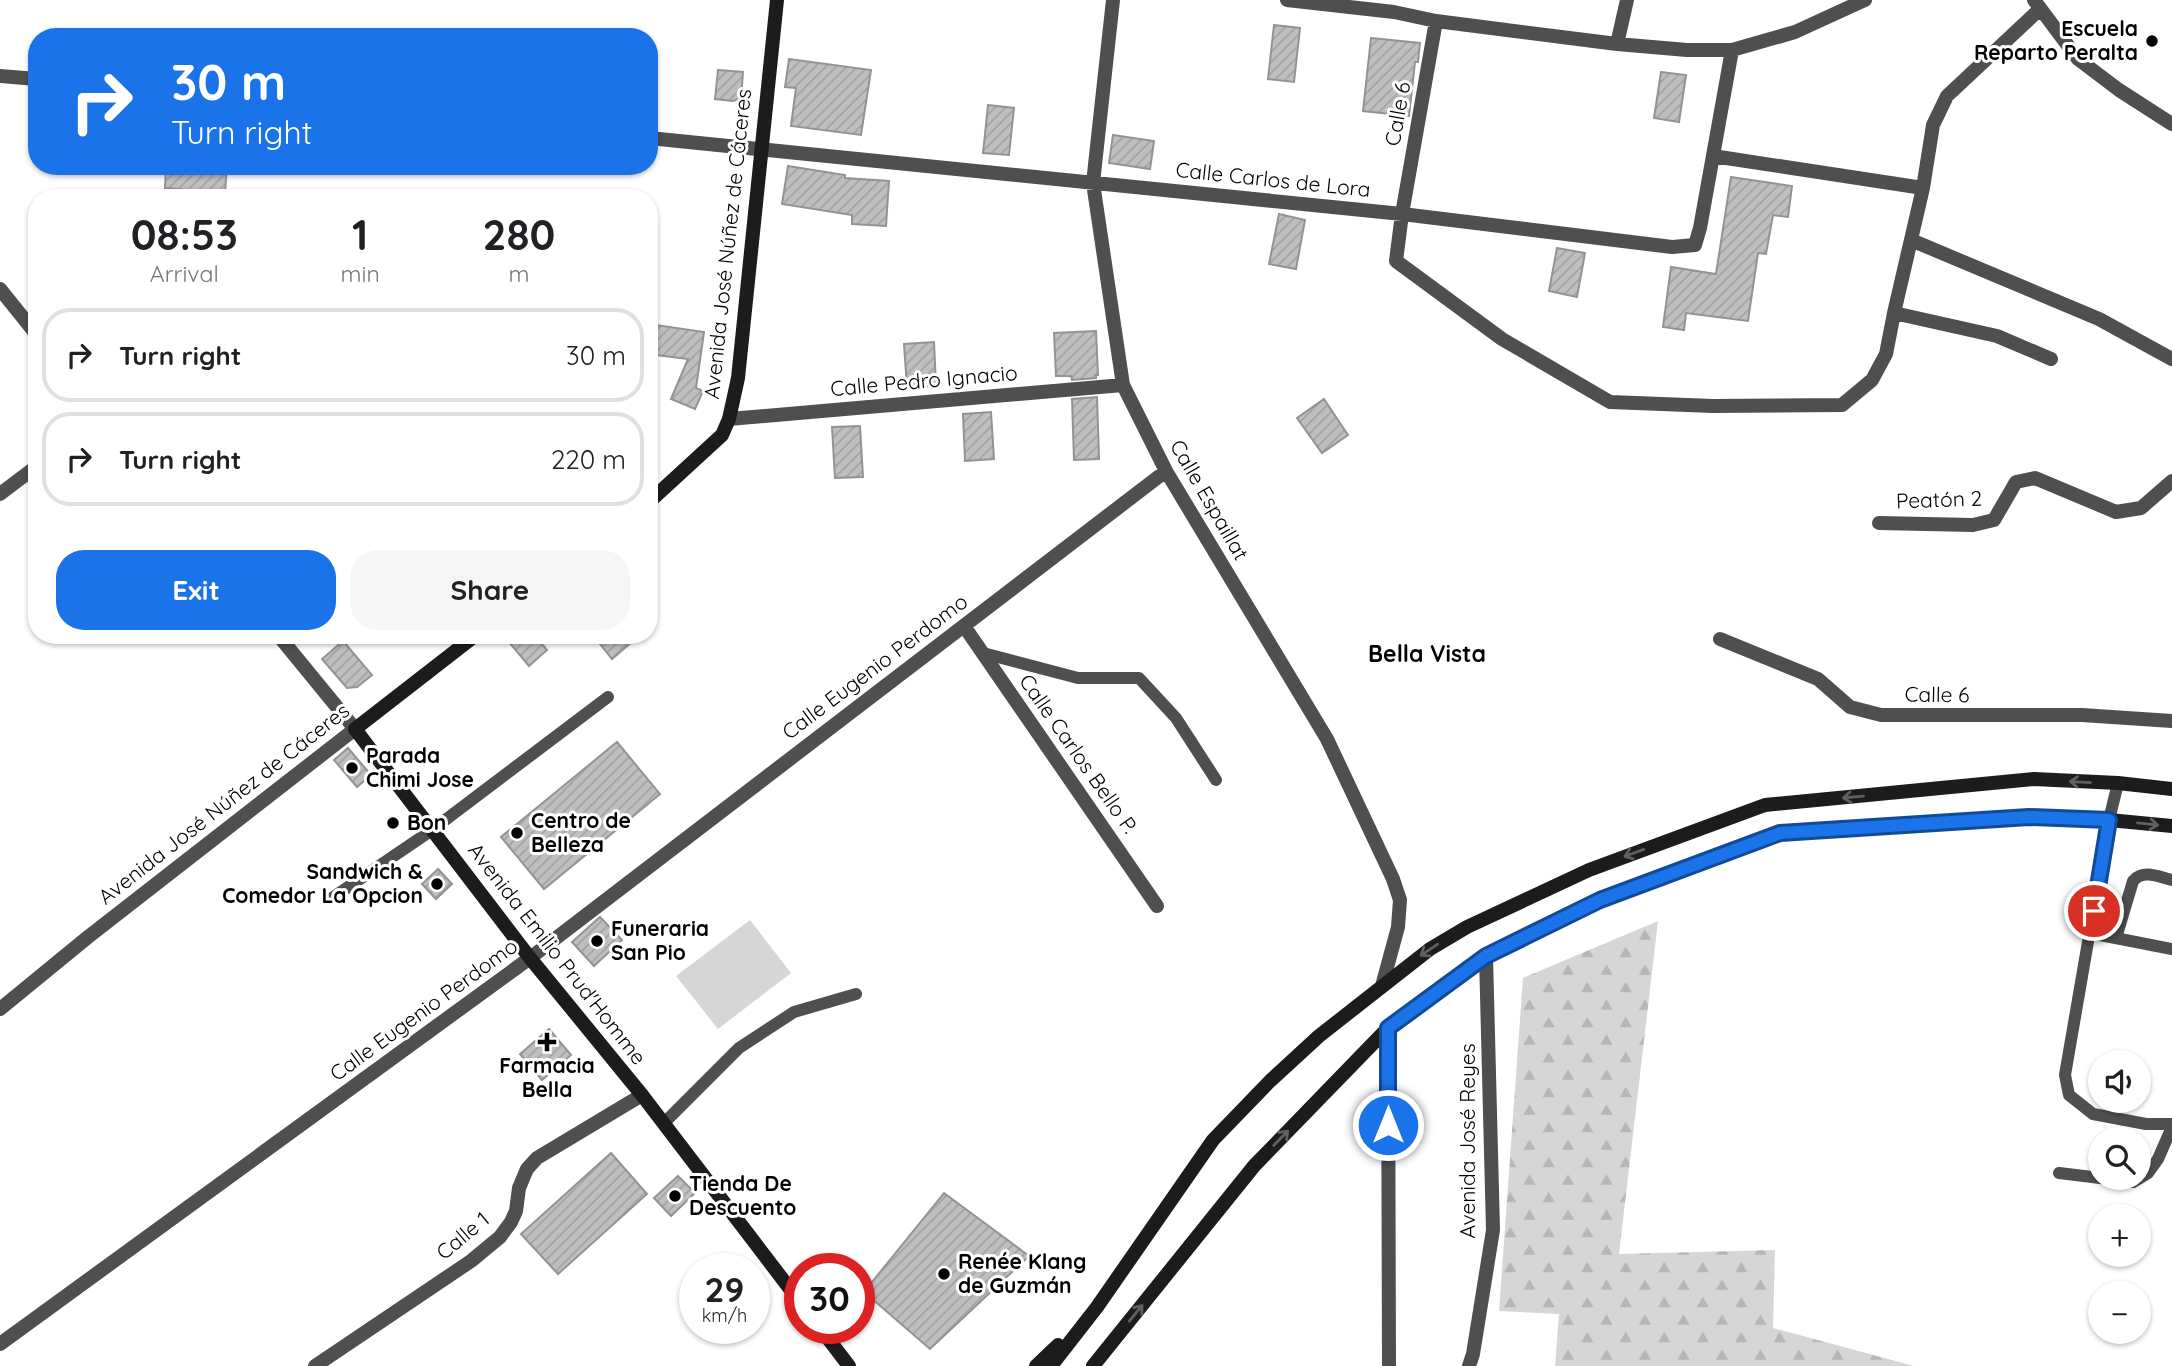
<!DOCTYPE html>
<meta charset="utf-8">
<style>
:root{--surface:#fff;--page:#f6f6f6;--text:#202124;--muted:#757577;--line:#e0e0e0;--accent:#1a73e8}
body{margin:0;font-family:Quicksand,sans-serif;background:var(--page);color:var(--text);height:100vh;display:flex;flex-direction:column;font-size:26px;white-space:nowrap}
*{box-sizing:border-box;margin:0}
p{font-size:23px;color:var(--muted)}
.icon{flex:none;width:38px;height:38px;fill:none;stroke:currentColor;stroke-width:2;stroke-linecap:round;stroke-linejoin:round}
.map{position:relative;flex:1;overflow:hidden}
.panel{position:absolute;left:28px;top:189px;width:630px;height:455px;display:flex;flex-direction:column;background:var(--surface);border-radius:28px;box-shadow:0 2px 5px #0004}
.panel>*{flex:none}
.hud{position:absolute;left:28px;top:28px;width:630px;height:147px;border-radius:28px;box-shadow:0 2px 5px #0004;background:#1a73e8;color:#fff;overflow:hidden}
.controls{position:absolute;left:2088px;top:1050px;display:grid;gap:14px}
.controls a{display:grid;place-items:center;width:63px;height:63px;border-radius:50%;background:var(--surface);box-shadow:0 2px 5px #0004;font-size:35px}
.speed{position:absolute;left:679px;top:1253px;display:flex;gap:14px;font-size:35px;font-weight:700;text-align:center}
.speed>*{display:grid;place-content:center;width:91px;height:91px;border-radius:50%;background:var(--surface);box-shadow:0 2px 5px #0004;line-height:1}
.speed small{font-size:18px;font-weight:400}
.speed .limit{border:10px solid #d22;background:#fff;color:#111}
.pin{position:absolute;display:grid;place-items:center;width:60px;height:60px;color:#fff;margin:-30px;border:4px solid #fff;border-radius:50%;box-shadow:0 2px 7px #0007}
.me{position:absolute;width:77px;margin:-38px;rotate:0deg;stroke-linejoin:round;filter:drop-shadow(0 0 5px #0008)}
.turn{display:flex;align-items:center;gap:24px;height:147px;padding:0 28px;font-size:32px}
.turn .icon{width:91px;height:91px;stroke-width:2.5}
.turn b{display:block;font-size:49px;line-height:60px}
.eta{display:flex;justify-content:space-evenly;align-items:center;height:119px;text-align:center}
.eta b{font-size:42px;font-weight:800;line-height:49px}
.button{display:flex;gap:14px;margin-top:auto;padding:14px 28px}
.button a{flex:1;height:80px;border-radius:28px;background:var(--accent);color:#fff;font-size:28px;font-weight:800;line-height:80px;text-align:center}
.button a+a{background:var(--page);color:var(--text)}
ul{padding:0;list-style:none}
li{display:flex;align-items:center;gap:21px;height:94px;margin:0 14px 10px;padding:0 14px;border:4px solid var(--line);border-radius:28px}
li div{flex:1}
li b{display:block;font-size:26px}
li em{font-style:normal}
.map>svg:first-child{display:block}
.grass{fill:#d6d6d6}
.forest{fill:url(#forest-firs)}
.building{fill:url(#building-hatch);stroke:#939393;stroke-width:2}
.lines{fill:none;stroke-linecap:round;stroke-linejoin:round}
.lane{stroke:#4f4f4f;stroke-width:12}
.street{stroke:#4f4f4f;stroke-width:14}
.secondary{stroke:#1c1c1c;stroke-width:14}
.oneway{stroke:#606060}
.route-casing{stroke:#114b97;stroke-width:18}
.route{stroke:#1a73e8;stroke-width:12}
.poi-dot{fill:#000;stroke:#fff;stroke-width:2.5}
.labels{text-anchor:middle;stroke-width:6;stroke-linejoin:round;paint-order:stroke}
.poi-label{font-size:21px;font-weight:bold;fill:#000;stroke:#fff;text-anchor:start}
.street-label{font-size:21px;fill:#000;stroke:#fff}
.neighbourhood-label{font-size:23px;font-weight:bold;fill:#000;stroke:#fff}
</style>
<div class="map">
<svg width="2172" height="1366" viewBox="0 0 2172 1366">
<defs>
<pattern id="forest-firs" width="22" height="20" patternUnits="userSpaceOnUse" patternTransform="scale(1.75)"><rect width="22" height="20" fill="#d6d6d6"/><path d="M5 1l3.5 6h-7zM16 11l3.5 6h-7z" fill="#b6b6b6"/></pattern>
<pattern id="building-hatch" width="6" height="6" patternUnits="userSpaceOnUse" patternTransform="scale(1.75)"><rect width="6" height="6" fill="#bfbfbf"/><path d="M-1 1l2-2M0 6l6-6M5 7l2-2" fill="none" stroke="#a2a2a2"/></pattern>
</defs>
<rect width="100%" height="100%" fill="#fff"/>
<path class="grass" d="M750 920 791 973 718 1029 676 976Z"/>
<path class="forest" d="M1658 921 1619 1254 1775 1250 1773 1328 1914 1366H1555L1559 1314 1499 1311 1523 978Z"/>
<path class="building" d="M1274 25 1300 28 1294 82 1268 79Z
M1371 38 1420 43 1418 62H1415L1409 116 1363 111Z
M789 59 871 70 861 135 791 126 796 88 785 87Z
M718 70 743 72 741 98 733 101 715 99Z
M1661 72 1686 75 1679 122 1654 118Z
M988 105 1014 108 1009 155 983 153Z
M1113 135 1154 141 1150 169 1109 163Z
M166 166H227L225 193 165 188Z
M788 166 845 175V178L889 181 886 226 852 224V215L782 204Z
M1731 177 1792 186 1788 217 1773 215 1766 254 1758 253 1748 321 1686 313 1684 330 1663 327 1671 267 1716 274Z
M1279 214 1305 220 1296 269 1269 264Z
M1557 248 1585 253 1577 297 1549 291Z
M649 324 704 332 696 388 703 391 695 409 671 399 688 359 649 354Z
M1096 331 1098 375H1096V378L1072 380 1071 376H1056L1054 333Z
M934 342 936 386 907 387 904 344Z
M1097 397 1099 459 1074 460 1072 399Z
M1324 399 1348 435 1322 453 1297 418Z
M991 412 994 459 965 461 963 414Z
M860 426 863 477 835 478 832 427Z
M503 635H534L547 650 529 666Z
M593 635H640L612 659Z
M343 641 372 675 357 687 347 688 322 659Z
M617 742 660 794 544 889 501 837Z
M348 748 371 775 357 787 334 760Z
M438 869 452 884 436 899 422 884Z
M600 917 622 940 594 966 572 942Z
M549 1029 571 1055 542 1080 520 1054Z
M611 1153 647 1194 558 1274 521 1234Z
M678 1176 695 1193 671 1216 654 1198Z
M944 1193 1029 1256 930 1349 864 1292Z"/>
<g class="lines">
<path class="lane" d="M983 653 1078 678H1139L1176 718 1216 780
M2118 783 2109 820 2065 1075 2069 1095 2093 1114 2146 1124H2172
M332 898 432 830 608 697
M2090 933 2172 949
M2116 938 2133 881C2143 869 2159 877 2172 880
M664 1123 739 1048 794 1012 856 994
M2059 1173 2133 1182 2148 1173 2158 1159 2172 1127"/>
<path class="street" d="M1113 0 1093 183 1123 385 1166 471 1327 739 1393 879 1400 900 1398 927 1382 986
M1287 0 1394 12 1436 21 1617 44 1687 50H1732L1795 32 1865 0
M2034 0 2078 59 2119 90 2172 124
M1436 21 1402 214 1396 261 1502 339 1610 402 1713 406 1842 405 1872 380 1886 354 1894 313 1923 188 1933 125 1947 96 2040 9
M1617 44 1627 0
M0 76 37 79
M649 138 1402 214 1672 247 1695 245 1700 228 1732 50
M1713 156 1923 188
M1911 240 2099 319 2172 359
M0 289 37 335
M1894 313 1997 336 2051 359
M729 419 1123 385
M0 494 37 466
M1879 523 1973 525 1994 520 2016 482 2035 478 2116 512 2141 508 2172 481
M964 626 1157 906
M1720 639 1818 679 1850 707 1881 715H2082L2172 721
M0 1009 88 937 355 729 278 635
M1388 1028 1389 1366
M0 1344 530 958 1166 471
M315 1366 471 1261 500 1237 511 1222 516 1211 519 1188 527 1169 537 1158 642 1095
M1469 1366 1473 1354 1493 1230 1486 956"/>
<path class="secondary" d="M649 502 722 435 729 419 738 378 777 0
M476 635 355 729 530 958 642 1095 800 1302
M820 1328 849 1366
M1036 1366 1058 1345
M1051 1366 1097 1307 1213 1140 1270 1081 1319 1036 1430 949 1467 927 1589 870 1765 805 2034 779 2118 783 2172 789
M1093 1366 1254 1166 1388 1028 1486 956 1600 899 1780 833 2029 817 2109 820 2172 826"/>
</g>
<defs><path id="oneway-shaft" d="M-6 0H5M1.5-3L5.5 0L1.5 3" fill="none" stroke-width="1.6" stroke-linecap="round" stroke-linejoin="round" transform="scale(1.75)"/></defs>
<g class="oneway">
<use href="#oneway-shaft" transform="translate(2080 782) rotate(-177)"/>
<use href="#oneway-shaft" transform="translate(1853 797) rotate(175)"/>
<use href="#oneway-shaft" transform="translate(2148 824) rotate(6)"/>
<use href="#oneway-shaft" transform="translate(1634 853) rotate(160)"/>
<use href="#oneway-shaft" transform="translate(1429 950) rotate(146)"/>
<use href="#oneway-shaft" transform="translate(1281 1138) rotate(-46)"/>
<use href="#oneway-shaft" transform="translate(1136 1313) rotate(-51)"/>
</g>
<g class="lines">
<g class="route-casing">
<path id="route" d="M1388 1125V1028L1486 956 1600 900 1780 833 2029 817 2109 820 2094 911"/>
</g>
<use href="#route" class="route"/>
</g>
<g class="poi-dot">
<circle cx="2152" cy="41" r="7"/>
<circle cx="352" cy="768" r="7"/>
<circle cx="393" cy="823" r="7"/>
<circle cx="517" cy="833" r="7"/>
<circle cx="437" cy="884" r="7"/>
<circle cx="597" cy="941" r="7"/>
<path d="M543.5 1031.5h7v7h7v7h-7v7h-7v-7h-7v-7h7z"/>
<circle cx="675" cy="1196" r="7"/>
<circle cx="944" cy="1274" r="7"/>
</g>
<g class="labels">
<g class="poi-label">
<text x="2138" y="36" text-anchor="end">Escuela<tspan x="2138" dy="24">Reparto Peralta</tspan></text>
<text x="366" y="763">Parada<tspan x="366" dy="24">Chimi Jose</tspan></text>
<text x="531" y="828">Centro de<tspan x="531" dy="24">Belleza</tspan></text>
<text x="407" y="830">Bon</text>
<text x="423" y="879" text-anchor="end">Sandwich &amp;<tspan x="423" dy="24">Comedor La Opcion</tspan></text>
<text x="611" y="936">Funeraria<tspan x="611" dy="24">San Pio</tspan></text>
<text x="547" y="1073" text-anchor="middle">Farmacia<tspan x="547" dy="24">Bella</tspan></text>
<text x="689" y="1191">Tienda De<tspan x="689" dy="24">Descuento</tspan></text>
<text x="958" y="1269">Renée Klang<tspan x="958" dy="24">de Guzmán</tspan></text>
</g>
<g class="street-label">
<text transform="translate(1398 114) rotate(-80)" y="7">Calle 6</text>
<text transform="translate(1273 180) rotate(6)" y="7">Calle Carlos de Lora</text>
<text transform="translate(728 244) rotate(-84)" y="7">Avenida José Núñez de Cáceres</text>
<text transform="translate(924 381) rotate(-5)" y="7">Calle Pedro Ignacio</text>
<text transform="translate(1209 500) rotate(60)" y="7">Calle Espaillat</text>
<text transform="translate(1939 500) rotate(-2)" y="7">Peatón 2</text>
<text transform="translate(875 667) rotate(-37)" y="7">Calle Eugenio Perdomo</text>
<text transform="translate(1937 695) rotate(1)" y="7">Calle 6</text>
<text transform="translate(1078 754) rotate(55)" y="7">Calle Carlos Bello P.</text>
<text transform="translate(224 804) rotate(-38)" y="7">Avenida José Núñez de Cáceres</text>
<text transform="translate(557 954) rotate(52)" y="7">Avenida Emilio Prud'Homme</text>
<text transform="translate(424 1010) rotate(-36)" y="7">Calle Eugenio Perdomo</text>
<text transform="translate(1468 1141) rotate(-90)" y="7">Avenida José Reyes</text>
<text transform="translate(463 1236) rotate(-40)" y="7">Calle 1</text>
</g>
<g class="neighbourhood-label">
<text x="1427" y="662">Bella Vista</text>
</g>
</g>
</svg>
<div class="controls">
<a><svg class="icon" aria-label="sound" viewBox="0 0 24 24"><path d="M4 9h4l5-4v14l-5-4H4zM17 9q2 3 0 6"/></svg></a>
<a><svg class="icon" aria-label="search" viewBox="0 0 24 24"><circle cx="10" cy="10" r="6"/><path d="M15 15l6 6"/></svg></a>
<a>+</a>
<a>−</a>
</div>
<div class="speed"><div>29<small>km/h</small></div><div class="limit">30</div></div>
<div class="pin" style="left:2094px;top:911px;background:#d93025"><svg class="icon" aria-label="arrive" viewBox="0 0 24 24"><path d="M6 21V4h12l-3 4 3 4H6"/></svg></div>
<svg class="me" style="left:1388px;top:1125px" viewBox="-20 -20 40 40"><circle r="17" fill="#1a73e8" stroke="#fff" stroke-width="3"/><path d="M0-11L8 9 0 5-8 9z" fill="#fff"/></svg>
<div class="hud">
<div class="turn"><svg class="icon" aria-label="right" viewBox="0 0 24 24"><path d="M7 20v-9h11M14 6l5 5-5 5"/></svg><div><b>30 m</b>Turn right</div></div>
</div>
<section class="panel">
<div class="eta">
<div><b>08:53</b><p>Arrival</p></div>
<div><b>1</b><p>min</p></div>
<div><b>280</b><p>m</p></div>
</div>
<ul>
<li><svg class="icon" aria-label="right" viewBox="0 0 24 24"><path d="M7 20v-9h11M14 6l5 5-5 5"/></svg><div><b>Turn right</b></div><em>30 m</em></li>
<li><svg class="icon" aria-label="right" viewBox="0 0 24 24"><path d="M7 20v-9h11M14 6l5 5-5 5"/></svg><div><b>Turn right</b></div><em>220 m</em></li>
</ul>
<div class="button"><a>Exit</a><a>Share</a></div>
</section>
</div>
